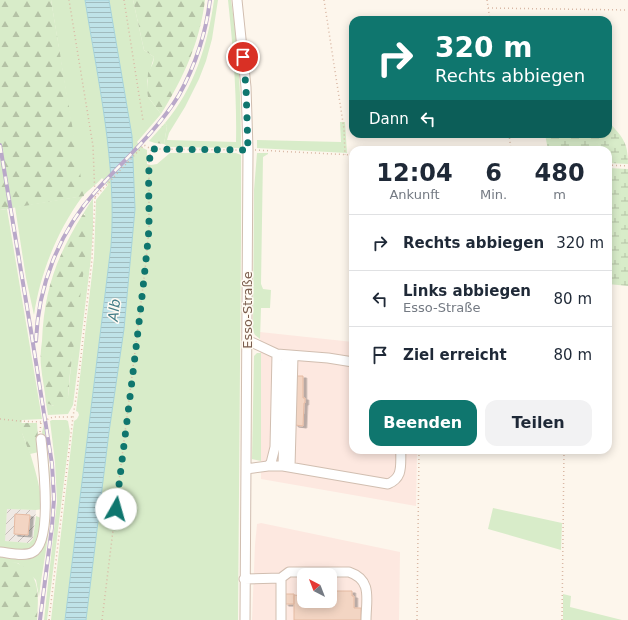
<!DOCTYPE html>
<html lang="de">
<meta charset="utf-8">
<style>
:root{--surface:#fff;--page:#f2f2f3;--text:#1f2937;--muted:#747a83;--line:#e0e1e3;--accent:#0f766e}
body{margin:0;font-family:"DejaVu Sans",sans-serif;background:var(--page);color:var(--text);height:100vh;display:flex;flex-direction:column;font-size:15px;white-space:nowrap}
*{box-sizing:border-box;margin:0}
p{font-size:13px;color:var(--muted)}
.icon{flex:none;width:22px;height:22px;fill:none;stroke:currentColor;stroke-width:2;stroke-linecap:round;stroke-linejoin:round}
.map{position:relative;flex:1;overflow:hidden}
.drawer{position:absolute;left:349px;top:146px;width:263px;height:308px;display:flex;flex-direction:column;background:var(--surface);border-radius:12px;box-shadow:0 2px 10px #0003}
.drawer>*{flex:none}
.hud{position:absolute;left:349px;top:16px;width:263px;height:122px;border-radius:12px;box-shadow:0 2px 10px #0003;background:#0f766e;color:#fff;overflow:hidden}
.needle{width:26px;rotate:318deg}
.buttons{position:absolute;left:297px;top:568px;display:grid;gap:8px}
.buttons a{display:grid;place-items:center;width:40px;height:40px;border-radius:8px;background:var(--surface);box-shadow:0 2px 10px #0003;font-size:20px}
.pin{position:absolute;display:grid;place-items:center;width:34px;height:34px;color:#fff;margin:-17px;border:2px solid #fff;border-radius:50%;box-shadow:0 1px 4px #0007}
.me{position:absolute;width:44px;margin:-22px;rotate:7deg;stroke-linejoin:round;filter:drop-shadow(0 0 3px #0008)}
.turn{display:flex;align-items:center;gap:14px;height:84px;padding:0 20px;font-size:18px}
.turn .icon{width:52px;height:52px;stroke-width:2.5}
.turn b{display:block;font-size:28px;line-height:34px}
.then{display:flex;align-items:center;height:38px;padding:0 20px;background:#0003;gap:8px;font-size:15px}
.eta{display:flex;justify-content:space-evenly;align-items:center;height:68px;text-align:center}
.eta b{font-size:24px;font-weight:600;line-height:28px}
.cta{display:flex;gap:8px;margin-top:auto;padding:8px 20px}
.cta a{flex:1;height:46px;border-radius:12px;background:var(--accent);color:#fff;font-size:16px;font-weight:600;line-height:46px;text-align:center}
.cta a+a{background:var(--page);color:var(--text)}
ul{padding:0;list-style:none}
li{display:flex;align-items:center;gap:12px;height:56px;padding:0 20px;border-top:1px solid var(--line)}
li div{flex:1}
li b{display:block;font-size:15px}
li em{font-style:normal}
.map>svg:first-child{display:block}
.commercial{fill:#fde8e0;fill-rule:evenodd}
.industrial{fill:url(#industrial-furrows)}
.green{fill:#d8ecc9}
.forest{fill:url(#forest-firs)}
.wetland{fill:url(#wetland-marsh)}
.water{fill:url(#water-rules);stroke:#a5d3da}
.building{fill:#f3d5c3;stroke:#e6bba3;filter:url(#shadow)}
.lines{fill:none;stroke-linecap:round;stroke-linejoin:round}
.minor-casing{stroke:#d1beb0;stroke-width:11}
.path{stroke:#d9b8a5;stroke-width:1.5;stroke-dasharray:1 3;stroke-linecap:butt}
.minor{stroke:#fff;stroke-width:9}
.rail-casing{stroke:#b9a8c9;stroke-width:4}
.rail{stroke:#fffaf3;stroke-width:2.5;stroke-dasharray:8;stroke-linecap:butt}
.route{stroke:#0f766e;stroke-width:7;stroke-dasharray:0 12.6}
.labels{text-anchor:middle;stroke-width:3;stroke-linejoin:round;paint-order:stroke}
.street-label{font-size:13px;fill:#7a5c4d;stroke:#fffaf3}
.water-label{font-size:14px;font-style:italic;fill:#437c86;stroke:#fffaf3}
</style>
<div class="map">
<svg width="628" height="620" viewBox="0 0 628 620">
<defs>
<pattern id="industrial-furrows" width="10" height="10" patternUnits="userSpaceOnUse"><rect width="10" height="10" fill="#efe9e4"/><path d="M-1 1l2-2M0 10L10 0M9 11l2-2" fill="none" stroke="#c7c0bb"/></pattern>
<pattern id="forest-firs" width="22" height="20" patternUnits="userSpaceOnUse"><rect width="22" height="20" fill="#d8ecc9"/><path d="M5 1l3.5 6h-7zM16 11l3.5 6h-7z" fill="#b4c2a5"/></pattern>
<pattern id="wetland-marsh" width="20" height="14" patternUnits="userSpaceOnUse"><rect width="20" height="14" fill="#d8ecc9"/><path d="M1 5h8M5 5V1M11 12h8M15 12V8" fill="none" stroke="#b4c2a5"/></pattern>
<pattern id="water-rules" width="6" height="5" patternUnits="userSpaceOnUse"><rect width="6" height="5" fill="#bfe3e8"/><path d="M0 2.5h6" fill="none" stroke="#a0bbbe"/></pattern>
<filter id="shadow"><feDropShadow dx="3.5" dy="2" stdDeviation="0" flood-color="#0004"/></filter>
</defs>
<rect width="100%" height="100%" fill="#fdf6ec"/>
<path class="commercial" d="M260 332 353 342V450H417L416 506 261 479Z
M261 523 400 552 399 620H252L255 545 257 524ZM304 575H330V601H304Z"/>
<path class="industrial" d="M7 509 36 510 33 539 28 543 4 541Z"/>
<path class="green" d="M51 0H85C98 81 117 164 111 246L65 620H51L74 421 77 419 79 415 78 412 76 411 94 257 96 200 108 185 102 178C96 185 88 190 82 197 57 231 40 274 34 315L26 278 15 207 83 196Z
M109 0H133L144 50 154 57 147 81 148 97 161 114 137 142 143 148 147 150V164L151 165 157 164 170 153H236L241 155V240L238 620H86L109 432 124 329 135 209 132 136Z
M214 0H218L212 39 206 61 199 79 185 107 169 133 167 140 236 142C237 94 233 47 228 0H231C239 49 241 99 241 148L168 147 164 144 167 126 165 123C194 89 208 44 214 0Z
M340 122H345L347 153 257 148V140L341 142Z
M257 153H268V154L263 157 261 284 263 289 271 290 270 308H261L260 339 255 335 253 331 254 190Z
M93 198V228L91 258 73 405 68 414 48 415 46 403 54 406 68 397 85 214H83Z
M7 209 42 419 22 420C19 434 27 442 31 456 36 473 41 490 42 509L36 510 7 509 5 541 29 543 33 539 36 516 41 518 37 545 26 552 0 549V210Z
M257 353H261V461L252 459 254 356Z
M52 420H66L68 421 70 432 47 620H44L57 502 55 462 50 421Z
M44 425C49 456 52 487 50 517 48 544 42 570 39 597L36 580 18 563 0 562V555L34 556 41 551 44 542 45 446 42 432Z
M493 508 562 523 561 550 488 529Z
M563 594 571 596 570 607 622 620H563Z"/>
<path class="forest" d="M0 0H51L84 196 0 210Z
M133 0H205C200 42 183 79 161 114L148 97 147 90 148 73 153 63 154 57 144 50Z
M165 123 167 126 164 144 155 143 149 141Z
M83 214 88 217 89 222 85 261 70 373 68 397 62 406H54L46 403C45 390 42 378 41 366 40 358 41 349 42 341 44 291 56 257 83 214Z
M21 423H37L39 452 30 454 20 428Z
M0 562C5 562 14 561 19 564 42 575 38 599 37 620H0Z"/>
<path class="wetland" d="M608 121C622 137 628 141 628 164L608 163V150H548L545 134H608Z
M608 168 628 169V286L608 284Z"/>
<path class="water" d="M85 0H109L132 136 135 209 124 329 109 432 86 620H65L111 246C117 164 98 81 85 0Z"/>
<path class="building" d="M279 376H303V398H305V403H304L303 426 295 425Z
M15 514 30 515 28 535 14 534Z
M298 576H304V596H300V593H298Z
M332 591H352V596H354V608H361V620H294V595L304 596V601H330Z
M285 594H294V604H285Z"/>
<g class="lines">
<g class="minor-casing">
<path id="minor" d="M237 0 246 87 248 150 245 620
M247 340 277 354 328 358 353 362
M268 466 271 463 275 447 277 354
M283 466 286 356
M290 467 293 356
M246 469 268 466H283L388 484C404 477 400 465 401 450
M0 552C10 553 25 557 33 552 53 542 43 459 41 439
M244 579 281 578 289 572H349C373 580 366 600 366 620
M281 620V578"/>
</g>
<path class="path" d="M124 0 143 120
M324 0 344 129 345 155
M487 0 490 20
M488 8 628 10
M509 134 511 150
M255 150 353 155
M608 165 628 166
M95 197 144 145 151 149 239 150
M0 419 19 421 41 422 53 417H73
M40 432 41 422
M49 620 73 417 77 391 92 259 95 197 93 146 69 0
M102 620 145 270 149 229V162L151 149
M417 620 419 450
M562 620 564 450"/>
<use href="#minor" class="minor"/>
<g class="rail-casing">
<path id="rail" d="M0 145 31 331 52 464 54 499 52 526 40 620
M36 341C38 286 59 232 96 191 124 160 157 131 179 95 195 66 206 33 210 0"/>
</g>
<use href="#rail" class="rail"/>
</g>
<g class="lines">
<path class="route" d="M116 509C127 419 139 330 148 240 151 210 146 179 151 149L248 150 246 87 243 57"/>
</g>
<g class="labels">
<g class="street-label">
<text transform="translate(247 310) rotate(-90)" y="5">Esso-Straße</text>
</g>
<g class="water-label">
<text transform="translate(114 310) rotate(-84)" y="5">Alb</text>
</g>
</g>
</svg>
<div class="buttons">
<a><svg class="needle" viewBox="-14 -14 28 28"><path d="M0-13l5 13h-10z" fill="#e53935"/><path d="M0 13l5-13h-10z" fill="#747a83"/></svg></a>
</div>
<div class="pin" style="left:243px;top:57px;background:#d93025"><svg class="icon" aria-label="arrive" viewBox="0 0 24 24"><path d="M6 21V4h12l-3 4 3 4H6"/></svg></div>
<svg class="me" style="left:116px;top:509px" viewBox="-20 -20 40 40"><circle r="19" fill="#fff"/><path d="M0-13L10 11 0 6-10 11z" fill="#0f766e"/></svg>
<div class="hud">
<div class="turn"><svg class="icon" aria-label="right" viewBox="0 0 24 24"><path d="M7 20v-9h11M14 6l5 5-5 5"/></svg><div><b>320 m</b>Rechts abbiegen</div></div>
<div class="then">Dann<svg class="icon" aria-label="left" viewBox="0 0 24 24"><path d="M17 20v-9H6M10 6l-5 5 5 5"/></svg></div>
</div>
<section class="drawer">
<div class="eta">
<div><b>12:04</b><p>Ankunft</p></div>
<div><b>6</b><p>Min.</p></div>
<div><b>480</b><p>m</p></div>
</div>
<ul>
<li><svg class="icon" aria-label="right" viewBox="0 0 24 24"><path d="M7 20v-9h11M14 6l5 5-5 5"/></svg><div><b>Rechts abbiegen</b></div><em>320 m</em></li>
<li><svg class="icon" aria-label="left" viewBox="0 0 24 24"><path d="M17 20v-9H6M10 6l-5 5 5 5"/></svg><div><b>Links abbiegen</b><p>Esso-Straße</p></div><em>80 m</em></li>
<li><svg class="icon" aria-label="arrive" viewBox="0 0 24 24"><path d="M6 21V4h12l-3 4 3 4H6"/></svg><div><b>Ziel erreicht</b></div><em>80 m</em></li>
</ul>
<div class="cta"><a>Beenden</a><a>Teilen</a></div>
</section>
</div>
